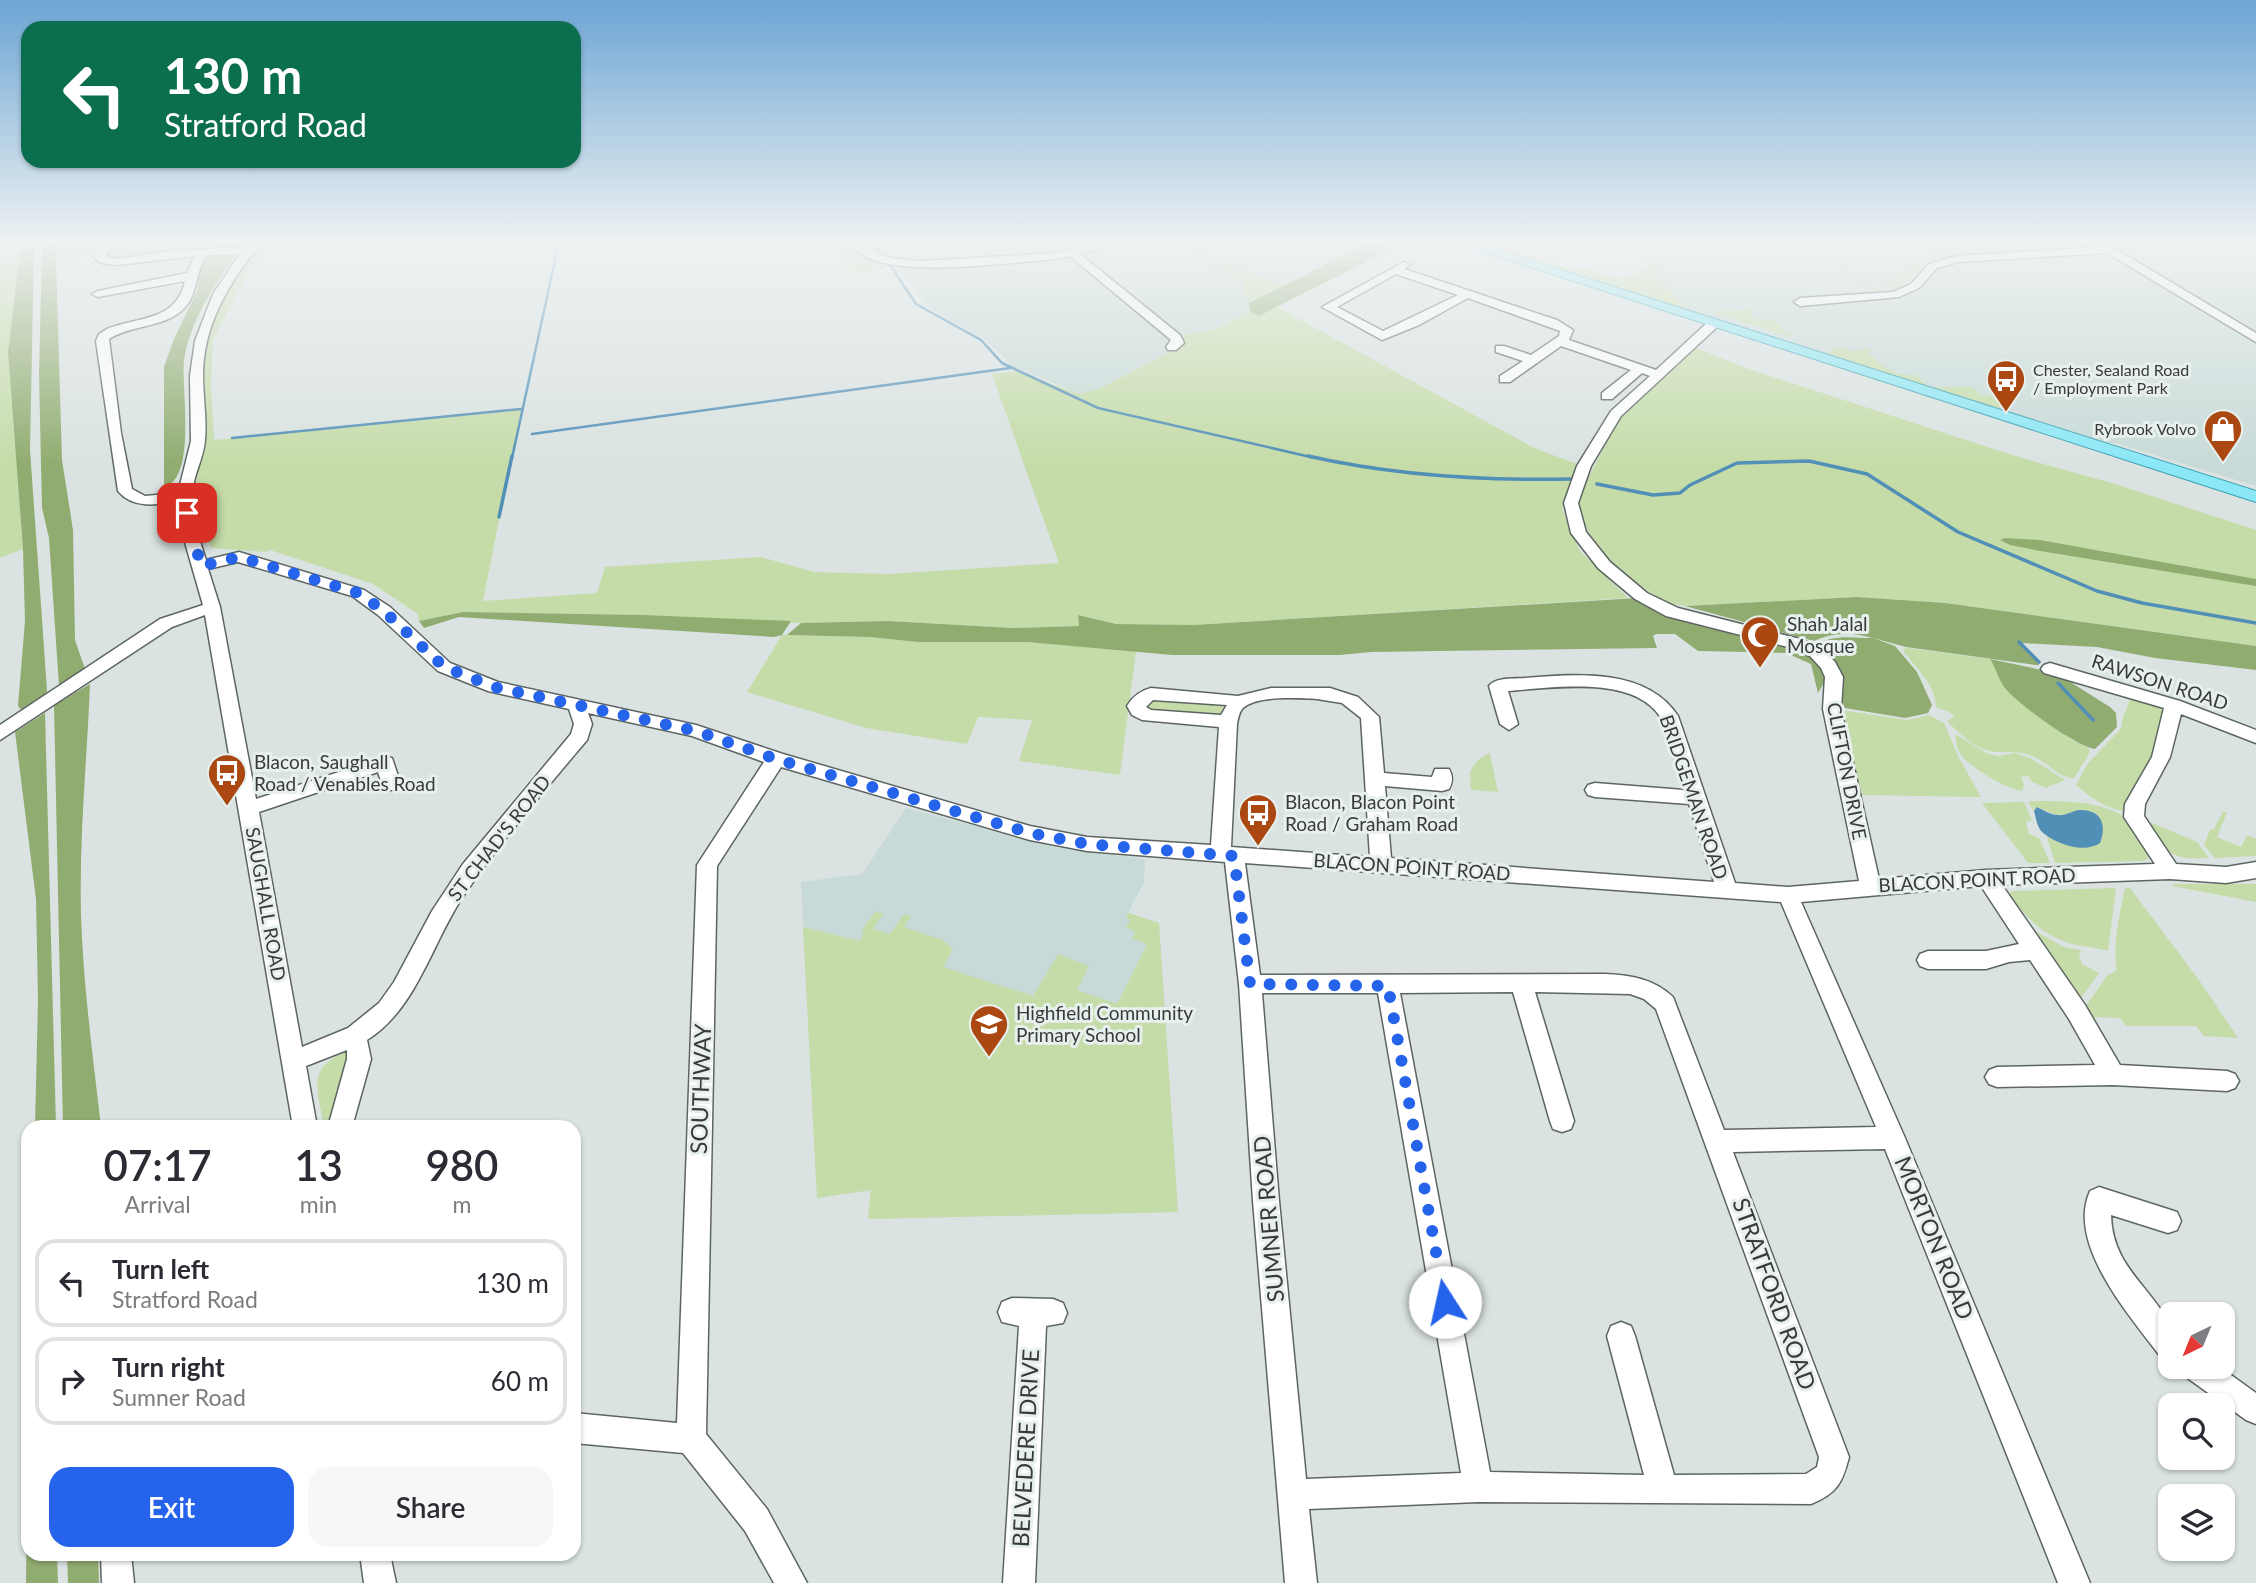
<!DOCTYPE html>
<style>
:root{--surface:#fff;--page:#f7f7f7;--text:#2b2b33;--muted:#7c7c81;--line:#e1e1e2;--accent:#2563eb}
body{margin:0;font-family:Lato,sans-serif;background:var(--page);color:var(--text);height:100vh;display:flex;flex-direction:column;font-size:26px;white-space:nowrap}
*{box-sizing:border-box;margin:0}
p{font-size:23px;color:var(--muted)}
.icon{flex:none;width:38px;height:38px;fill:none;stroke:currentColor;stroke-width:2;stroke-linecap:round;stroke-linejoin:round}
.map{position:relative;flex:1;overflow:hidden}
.side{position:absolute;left:21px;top:1120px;width:560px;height:441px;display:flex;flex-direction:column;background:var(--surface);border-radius:21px;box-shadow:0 2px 5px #0004}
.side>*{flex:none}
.top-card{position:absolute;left:21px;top:21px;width:560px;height:147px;border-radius:21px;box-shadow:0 2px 5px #0004;background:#0b6e4f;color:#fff;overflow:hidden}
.needle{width:46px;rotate:223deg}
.buttons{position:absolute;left:2158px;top:1302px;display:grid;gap:14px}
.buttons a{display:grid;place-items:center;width:77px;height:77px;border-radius:14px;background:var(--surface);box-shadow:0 2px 5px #0004;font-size:35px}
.pin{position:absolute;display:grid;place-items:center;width:60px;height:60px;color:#fff;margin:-30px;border-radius:14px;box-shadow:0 4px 10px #0006}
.me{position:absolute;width:77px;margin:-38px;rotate:350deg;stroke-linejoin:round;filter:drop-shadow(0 0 5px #0008)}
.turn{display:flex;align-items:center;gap:24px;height:147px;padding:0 28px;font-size:32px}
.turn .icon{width:91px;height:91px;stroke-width:2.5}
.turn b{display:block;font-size:49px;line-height:60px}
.eta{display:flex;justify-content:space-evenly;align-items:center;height:119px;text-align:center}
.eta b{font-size:42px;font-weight:600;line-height:49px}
.action{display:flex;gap:14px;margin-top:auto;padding:14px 28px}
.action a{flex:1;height:80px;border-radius:21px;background:var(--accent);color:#fff;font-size:28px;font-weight:600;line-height:80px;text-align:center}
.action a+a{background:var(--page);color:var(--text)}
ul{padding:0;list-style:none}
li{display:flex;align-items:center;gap:21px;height:88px;margin:0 14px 10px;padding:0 14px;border:4px solid var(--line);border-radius:21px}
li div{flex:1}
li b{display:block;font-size:26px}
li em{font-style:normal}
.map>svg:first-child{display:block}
.built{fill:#c8dad7}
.green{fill:#c5dca8}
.forest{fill:#91ac70}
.water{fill:#528fb7}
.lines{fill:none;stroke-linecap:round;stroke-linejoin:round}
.stream-far1{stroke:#528fb7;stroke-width:2.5}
.stream{stroke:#528fb7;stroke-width:3.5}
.minor-casing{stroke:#5d6563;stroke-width:3}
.major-casing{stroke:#3ba0b1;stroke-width:2}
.minor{fill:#fff;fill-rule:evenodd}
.major{fill:#8be7f6;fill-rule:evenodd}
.route{stroke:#2563eb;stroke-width:12;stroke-dasharray:0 21.6}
.labels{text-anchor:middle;stroke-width:6;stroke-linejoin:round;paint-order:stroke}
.far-poi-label{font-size:16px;fill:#383b3b;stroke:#e8f0ee;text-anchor:start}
.poi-label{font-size:19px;fill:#383b3b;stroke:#e8f0ee;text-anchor:start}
.street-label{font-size:19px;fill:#383b3b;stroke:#e8f0ee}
.near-street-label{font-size:23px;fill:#383b3b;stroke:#e8f0ee}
</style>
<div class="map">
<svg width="2256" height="1583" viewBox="0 0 2256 1583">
<rect width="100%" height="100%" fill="#dae3e1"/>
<path class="built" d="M859 242H1370L1249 303V312L1213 330 1182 335 1183 344 1179 347 1099 389 1079 394 1013 366 982 337 940 315 921 299 900 267 899 260 873 252Z
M1595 242H2256V486L2116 443H2105L1619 289 1661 262Z
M906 808 1058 848 1145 859 1144 882 1128 913 1159 923 1178 1212 868 1219 871 1190 817 1198 801 882 862 874Z"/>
<path class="green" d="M58 242H104L94 252 56 261Z
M113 242H249L234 250 106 259 104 254Z
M262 242H271L259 253 213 339 211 385 214 440 521 409 483 601 597 593 605 567 761 557 814 572 888 574 1059 563 992 374 1016 371 1079 394 1099 389 1179 347 1183 344 1178 337 1182 335 1213 330 1249 312V303L1241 289 1247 287 1219 266 1213 267 1183 245 1190 243 1210 254 1207 256 1285 285 1261 298 1534 448 1577 464 1562 509 1580 551 1628 598 1193 625 1116 624 1079 615V626L1012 628 888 621 801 623 644 615 464 612 419 621 418 614 373 584 270 550 265 552 212 548 192 513 191 501 202 457 205 420 203 373 207 340 220 303 244 263Z
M832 242H844L861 256 896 265 854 274Z
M1478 242H1487L1572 269 1586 267 1613 278 1632 277 1655 262 1660 263 1655 268 1658 272 1653 273 1687 309 1704 313 1700 316Z
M1810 242 1874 289H1892L1884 281H1900L1893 274 1910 272 1904 267 1920 265 1910 257 1933 253 1930 250 1972 248 1979 252 1924 261 1927 265 1915 273 1905 286 1876 293Z
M20 252 8 352 23 549 0 558V259Z
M1751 309 1753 312 1749 313 1754 318 1775 321 1786 332 1796 335 1788 336 1712 312Z
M1846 347 1849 351 1864 350 1861 347 1873 351 1867 352C1883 366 1894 376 1916 375L1929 387H1972L1983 396 2005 394 2009 397 1999 409 1830 357 1828 354 1834 349Z
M1696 348 1749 369 2012 455 2115 484 2256 530V646L1945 603 1857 597 1685 606 1667 603 1614 568 1595 544 1581 517 1578 498 1620 416 1667 369Z
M782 635 869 637 918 642H1027L1136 651 1120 775 1019 761 1032 720 978 717 967 744 866 728 747 692Z
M1907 648 1990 659 1998 671 2000 680 2072 740 2089 748V754L2074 778C2062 780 2048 763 2036 758 2023 751 2013 752 1999 752 1977 752 1961 735 1947 721L1954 717 1951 713 1936 707C1936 685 1916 668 1904 652L1903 649Z
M2132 695 2161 707C2173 730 2139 788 2129 812 2108 810 2091 798 2076 785L2088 763 2121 729 2123 717Z
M1151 698 1225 703 1220 717 1149 712 1142 703Z
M1841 710 1907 720 1929 715 1944 723 1958 756 1981 797 1859 795Z
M1955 734 1988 754 1999 756 2014 753 2030 758 2065 780 2046 788 2032 782 2028 776 2021 777 2024 785 2022 791C2007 789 1971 768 1962 756 1957 750 1956 741 1955 734Z
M1490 753 1498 792 1471 790 1470 771 1479 759Z
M2031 801C2063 801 2100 800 2128 819 2138 826 2147 844 2154 854L2144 861 2055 863 2046 834 2065 844 2097 814 2080 810 2059 816 2037 807 2034 811 2028 802Z
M2024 802 2032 820 2026 822 2029 834 2039 838 2050 863H2028L1982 803Z
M2223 812H2227L2217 837 2241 847 2247 835 2256 839V856L2215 858 2204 845 2210 830 2214 829Z
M2150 822 2197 842 2209 858C2174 860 2164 855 2150 822Z
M2174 884H2256V902L2172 886Z
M2116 888 2108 951C2095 947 2081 947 2069 943 2040 933 2026 917 2008 894L2013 891Z
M2125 888H2130L2199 980 2238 1038 2204 1036 2196 1026H2126L2120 1018 2096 1017 2091 1020 2085 1007 2107 976 2117 970C2112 944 2120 913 2125 888Z
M876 911 883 914 873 929 890 934 904 914 911 916 904 927 943 940 953 949 943 967 1033 996 1058 954 1089 966 1077 990 1117 1004 1147 944 1132 938 1136 932 1126 927 1131 920 1126 918 1128 913 1159 923 1178 1212 868 1219 871 1190 817 1198 803 927 860 941 863 936 862 930Z
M2031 929 2064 947 2081 950 2079 955 2082 964 2099 973 2079 1001Z
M354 1050 333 1127H324C317 1086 305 1064 354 1050Z"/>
<path class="forest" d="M58 242 56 261 62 460 73 530 75 640 86 672 59 686 49 538 42 508 39 374 42 247Z
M1370 242 1393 248 1259 316 1250 311 1249 303Z
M34 248 30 450 47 690 46 698 23 712 18 706 25 621 23 549 8 352 20 252Z
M213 255H236C214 286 190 321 184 360 181 385 197 481 164 486V367L174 339 198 289 200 259Z
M2005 538 2040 540 2256 579V586L2040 551 2010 545 2000 540Z
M1857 597 1945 603 2256 646V670L2155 658 2097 647 2022 643 2039 662V665H2035L1906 647 1873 638 1895 646 1917 672 1932 705 1928 713 1905 718 1839 707 1813 647C1832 633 1852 638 1872 638 1852 632 1834 632 1814 641L1685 606Z
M1638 598 1804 650 1821 662 1826 679 1818 693 1811 664 1786 653 1698 651 1675 634H1656L1653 636 1657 648 1371 652 1340 655H1172L1027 642H918L869 637 787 635 801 623 888 621 1012 628 1079 626 1078 615 1116 624 1193 625Z
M463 612 644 615 791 621 782 635 774 637 459 617 424 628 419 621Z
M1990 659 2056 673 2110 707 2116 713 2117 727 2095 749C2075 746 2018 704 2005 688 1998 679 1996 668 1990 659Z
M90 684C87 760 79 837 81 914 83 985 93 1056 101 1127H63L54 705Z
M45 713 56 1127H35L38 999 36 899 15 732Z
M28 1392V1554H57L58 1583H26Z
M67 1554H98L99 1583H68Z"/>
<path class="water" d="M2037 807C2043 810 2051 815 2058 815 2065 816 2072 811 2079 810 2102 809 2107 826 2100 843 2084 854 2056 844 2042 832 2037 827 2036 818 2034 811Z"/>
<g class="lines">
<path class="stream-far1" d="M873 242 879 250
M891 266 916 304 981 340 1002 363 1098 408 1315 458
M532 434 1010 368
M232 438 521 409
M512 458 559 242"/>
<path class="stream" d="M1308 456C1396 476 1482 481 1572 479
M1597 484 1653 495 1680 493 1690 485 1737 463 1809 461 1867 474 1958 532 2097 591 2142 603 2256 623
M499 517 512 456
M2019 642 2039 662
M2058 683 2093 720"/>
<g class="minor-casing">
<path id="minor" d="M104 242H115L105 256 118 259 171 251 246 247 251 242H262C230 281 203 324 203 376 203 397 207 419 205 440 204 455 197 468 194 482 189 507 198 536 206 560L239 552 364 590 390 607 450 663 498 682 696 725 783 754 1030 826 1087 837 1211 845 1219 727 1142 720 1132 715 1127 706C1133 696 1140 691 1151 688L1238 696 1271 688H1330L1358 697 1379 717 1384 773 1432 777 1435 769H1449C1453 776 1453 782 1449 789L1442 791 1385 786 1391 858 1714 882 1689 804 1595 797 1588 795 1585 790 1588 785 1595 783 1684 790C1678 771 1670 734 1661 718 1634 674 1551 688 1508 691L1518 724 1509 730 1500 724 1489 686C1496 677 1514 679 1525 678 1575 674 1646 667 1678 716L1735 883 1788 887 1859 881 1823 709 1825 677 1821 668 1810 656 1788 647 1666 616 1635 599 1598 568 1571 533 1564 503 1577 466 1611 411 1650 376 1642 373 1612 399H1602V393L1631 370 1561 346 1510 382H1500V376L1523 361 1496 352V346H1504L1531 355 1559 336 1560 331 1468 298 1419 325 1382 340 1322 307 1404 262 1410 265 1404 269 1557 320 1573 330 1569 340 1656 370 1708 322H1716V328L1621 416 1591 466 1578 503 1586 532 1610 562 1647 593 1678 608 1800 639 1822 648 1835 662 1843 677 1841 709 1879 879 1986 870 2155 864 2124 817 2125 804 2152 757 2164 708 2044 673 2041 669 2044 665 2050 663 2180 701 2256 730V743L2181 714 2170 757 2145 804 2144 816 2176 864 2226 867 2256 862V878L2226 883 2170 879 2002 885 2085 1005 2120 1065 2227 1071 2235 1074 2239 1081 2235 1088 2227 1091 2113 1085 1997 1087 1989 1084 1985 1077 1989 1070 1997 1067 2095 1065 2069 1019 2030 960 2009 962 1986 969H1928L1920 966 1917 960 1920 954 1928 951H1986L2019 944 1981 886 1801 902 1905 1138 2090 1583H2058L1885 1149 1733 1152 1849 1457C1842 1484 1837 1493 1811 1504L1478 1502 1309 1509 1317 1583H1285L1253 1201 1239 984 1225 862 1087 851 1030 840 781 767 717 866 706 1434 767 1509 807 1583H774L745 1531 683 1453 574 1443V1413L677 1423 697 865 764 762 692 736 588 713 592 724 587 740C544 791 501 841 464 895 432 942 417 1009 367 1040L371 1059 352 1127H328L347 1059V1050L306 1066 317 1127H293L205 615 172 627 0 740V725L160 619 203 605 184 539 178 501C157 505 133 509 118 491L96 341 99 334 107 329C140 316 176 322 185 281L98 297 92 294 98 291 187 273 195 256 118 265 100 263 93 256ZM240 254 213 294 195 341 190 376 191 441 178 493 145 496 132 489 121 433 109 339C133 323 172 329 189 302 198 288 196 269 207 255ZM1396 274 1458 295 1383 331 1337 307ZM238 562 352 596 378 615 438 671 488 691 569 709 574 724 571 734 463 864 432 911 394 982 379 1003 348 1028 302 1047 259 812 378 772 384 790H398L401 785 392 758 385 757 256 799 220 607 208 569ZM1317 699 1342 703 1361 718 1370 857 1231 847 1237 724C1238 719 1239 712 1243 708 1257 695 1299 698 1317 699ZM1153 700 1227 705 1221 715 1151 710 1146 707ZM1245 863 1781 902 1876 1127 1724 1130 1673 997C1654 979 1631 975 1605 974L1260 975ZM1513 992 1550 1121 1553 1129 1562 1132 1571 1129 1574 1121 1535 992 1630 994 1644 999 1656 1009 1819 1457 1817 1467 1806 1474 1674 1475 1635 1336 1631 1326 1621 1322 1611 1326 1607 1336 1644 1475 1490 1472 1400 993ZM1262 993H1378L1461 1473 1306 1479 1279 1201Z
M848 242H860L877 254 896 259 922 261 1057 253 1101 242H1120L1080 254 1180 335 1184 343 1176 350H1168L1166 347 1171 340 1070 256 1057 259C1011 262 909 277 869 258 862 255 853 248 848 242Z
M2093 242H2104L2256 333V342L2107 253 1958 262 1937 268 1919 288 1899 297 1800 306 1794 302 1800 298 1893 292 1911 284 1929 264 1957 256 2097 247Z
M2099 1187 2177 1212 2181 1221 2177 1230 2168 1233 2111 1215C2112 1264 2147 1284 2168 1321 2173 1330 2170 1349 2170 1360L2160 1356C2130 1316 2066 1244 2090 1191Z
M1012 1298 1053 1299 1063 1303 1067 1313 1063 1323 1046 1326 1035 1583H1003L1019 1326 1002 1322 998 1312 1002 1302Z
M2182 1367H2220L2256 1393V1424L2246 1420 2186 1377Z
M101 1554H131L134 1583H102Z
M360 1554H390L396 1583H364Z"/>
</g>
<g class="major-casing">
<path id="major" d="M1453 242H1473L2256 491V502Z"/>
</g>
<use href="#minor" class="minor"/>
<use href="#major" class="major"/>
</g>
<linearGradient id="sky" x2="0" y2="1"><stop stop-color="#6ca5d4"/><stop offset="0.52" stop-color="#eef2f2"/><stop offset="1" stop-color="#eef2f2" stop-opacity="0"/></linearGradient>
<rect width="2256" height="464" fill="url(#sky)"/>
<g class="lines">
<path class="route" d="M187 513 201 566 239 557 358 593 384 611 444 667 494 687 696 731 776 759 1030 833 1087 844 1234 856 1250 984 1388 986 1445 1302"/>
</g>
<defs>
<g id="bus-pin" transform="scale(2.0125)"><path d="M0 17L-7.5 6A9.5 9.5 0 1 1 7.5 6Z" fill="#ab4811" stroke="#e8f0ee"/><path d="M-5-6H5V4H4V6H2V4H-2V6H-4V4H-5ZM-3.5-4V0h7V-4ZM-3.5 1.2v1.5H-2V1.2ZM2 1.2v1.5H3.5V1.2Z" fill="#fff"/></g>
<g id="shop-pin" transform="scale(2.0125)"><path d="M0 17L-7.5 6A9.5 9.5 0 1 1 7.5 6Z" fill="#ab4811" stroke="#e8f0ee"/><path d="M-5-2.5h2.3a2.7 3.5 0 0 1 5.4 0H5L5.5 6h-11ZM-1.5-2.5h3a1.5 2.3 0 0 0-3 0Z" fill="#fff"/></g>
<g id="mosque-pin" transform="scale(2.0125)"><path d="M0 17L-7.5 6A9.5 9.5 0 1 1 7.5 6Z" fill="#ab4811" stroke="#e8f0ee"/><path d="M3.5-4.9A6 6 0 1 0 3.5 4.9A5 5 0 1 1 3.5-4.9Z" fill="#fff"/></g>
<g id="school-pin" transform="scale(2.0125)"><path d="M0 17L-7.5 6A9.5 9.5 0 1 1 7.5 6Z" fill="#ab4811" stroke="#e8f0ee"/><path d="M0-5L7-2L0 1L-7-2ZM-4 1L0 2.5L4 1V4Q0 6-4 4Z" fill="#fff"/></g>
</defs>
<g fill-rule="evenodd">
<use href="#bus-pin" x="2006" y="379"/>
<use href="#shop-pin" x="2223" y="429"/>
<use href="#mosque-pin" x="1760" y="635"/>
<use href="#bus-pin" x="227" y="773"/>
<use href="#bus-pin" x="1258" y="813"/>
<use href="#school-pin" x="989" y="1024"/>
</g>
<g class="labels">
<g class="far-poi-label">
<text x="2033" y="376">Chester, Sealand Road<tspan x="2033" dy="18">/ Employment Park</tspan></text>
<text x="2196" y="435" text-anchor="end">Rybrook Volvo</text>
</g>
<g class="poi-label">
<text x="1787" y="631">Shah Jalal<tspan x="1787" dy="22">Mosque</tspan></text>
<text x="254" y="769">Blacon, Saughall<tspan x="254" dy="22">Road / Venables Road</tspan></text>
<text x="1285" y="809">Blacon, Blacon Point<tspan x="1285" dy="22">Road / Graham Road</tspan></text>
<text x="1016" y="1020">Highfield Community<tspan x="1016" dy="22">Primary School</tspan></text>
</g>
<g class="street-label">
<text transform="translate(2160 682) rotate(18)" y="7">RAWSON ROAD</text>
<text transform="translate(1847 771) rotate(79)" y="7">CLIFTON DRIVE</text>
<text transform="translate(1694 797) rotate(71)" y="7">BRIDGEMAN ROAD</text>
<text transform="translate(499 838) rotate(-52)" y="7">ST CHAD'S ROAD</text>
<text transform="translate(1412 867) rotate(4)" y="7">BLACON POINT ROAD</text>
<text transform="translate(1977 880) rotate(-3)" y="7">BLACON POINT ROAD</text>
<text transform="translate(266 904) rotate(80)" y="7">SAUGHALL ROAD</text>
</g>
<g class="near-street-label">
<text transform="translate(701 1089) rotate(-88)" y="8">SOUTHWAY</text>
<text transform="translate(1269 1219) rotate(-95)" y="8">SUMNER ROAD</text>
<text transform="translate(1934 1238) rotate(68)" y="8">MORTON ROAD</text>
<text transform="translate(1774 1294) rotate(70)" y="8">STRATFORD ROAD</text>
<text transform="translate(1026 1448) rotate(-87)" y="8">BELVEDERE DRIVE</text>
</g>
</g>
</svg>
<div class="buttons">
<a><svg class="needle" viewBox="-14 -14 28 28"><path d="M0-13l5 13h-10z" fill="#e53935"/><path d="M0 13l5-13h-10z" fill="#7c7c81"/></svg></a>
<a><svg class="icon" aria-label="search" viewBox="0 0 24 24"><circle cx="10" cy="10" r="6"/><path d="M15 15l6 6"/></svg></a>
<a><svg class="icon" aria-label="layers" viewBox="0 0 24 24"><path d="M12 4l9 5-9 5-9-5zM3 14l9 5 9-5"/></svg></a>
</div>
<div class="pin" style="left:187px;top:513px;background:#d93025"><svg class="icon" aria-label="arrive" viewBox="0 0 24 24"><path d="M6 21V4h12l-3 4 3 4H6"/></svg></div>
<svg class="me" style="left:1445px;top:1302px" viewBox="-20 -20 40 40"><circle r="19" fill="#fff"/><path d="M0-13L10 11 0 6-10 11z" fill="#2563eb"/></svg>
<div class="top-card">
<div class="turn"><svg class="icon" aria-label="left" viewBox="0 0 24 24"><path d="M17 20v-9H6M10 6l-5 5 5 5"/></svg><div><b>130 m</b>Stratford Road</div></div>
</div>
<section class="side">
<div class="eta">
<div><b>07:17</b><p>Arrival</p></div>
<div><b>13</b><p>min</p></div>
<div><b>980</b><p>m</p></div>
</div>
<ul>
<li><svg class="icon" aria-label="left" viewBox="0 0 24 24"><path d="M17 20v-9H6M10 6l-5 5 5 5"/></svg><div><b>Turn left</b><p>Stratford Road</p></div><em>130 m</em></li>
<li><svg class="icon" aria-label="right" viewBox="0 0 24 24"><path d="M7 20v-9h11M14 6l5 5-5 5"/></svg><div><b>Turn right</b><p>Sumner Road</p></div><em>60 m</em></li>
</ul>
<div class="action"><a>Exit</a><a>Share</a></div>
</section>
</div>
